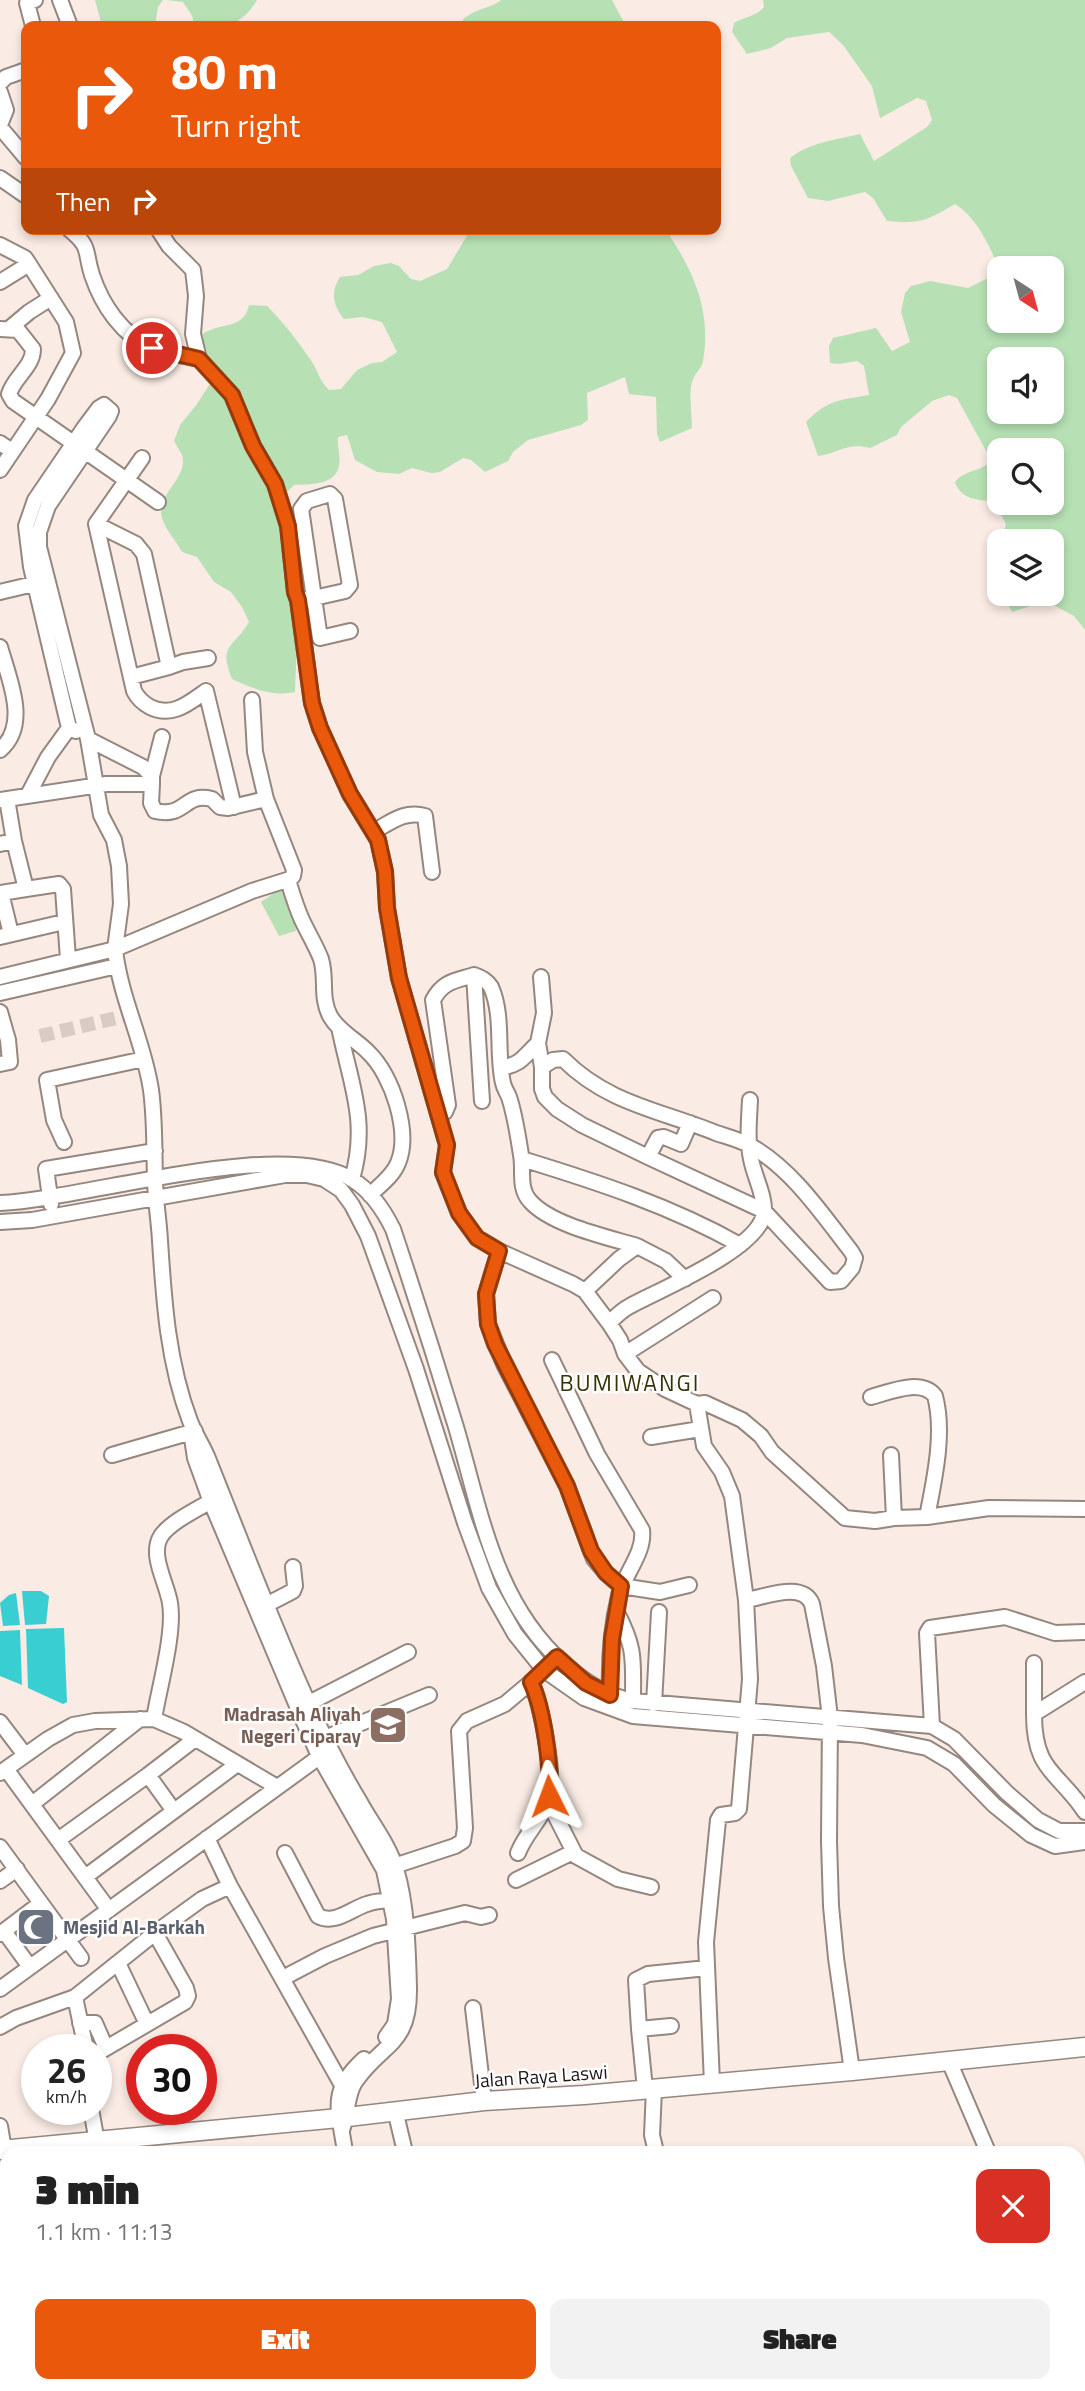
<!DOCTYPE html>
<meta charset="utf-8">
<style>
:root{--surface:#fff;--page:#f2f2f2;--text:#222;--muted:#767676;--accent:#ea580c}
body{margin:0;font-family:"Titillium Web",sans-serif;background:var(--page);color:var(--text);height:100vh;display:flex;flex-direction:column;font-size:26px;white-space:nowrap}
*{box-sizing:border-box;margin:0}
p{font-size:23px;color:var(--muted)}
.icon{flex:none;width:38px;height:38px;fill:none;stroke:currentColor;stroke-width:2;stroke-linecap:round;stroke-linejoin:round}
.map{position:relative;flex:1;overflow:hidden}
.sheet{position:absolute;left:0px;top:2146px;width:1085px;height:247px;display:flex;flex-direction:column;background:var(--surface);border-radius:21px 21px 0 0;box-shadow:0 4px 10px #0003}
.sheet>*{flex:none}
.top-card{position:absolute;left:21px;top:21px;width:700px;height:214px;border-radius:14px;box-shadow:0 4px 10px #0003;background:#ea580c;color:#fff;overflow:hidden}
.needle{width:46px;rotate:144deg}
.fabs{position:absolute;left:987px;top:256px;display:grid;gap:14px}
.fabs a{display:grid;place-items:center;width:77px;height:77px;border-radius:14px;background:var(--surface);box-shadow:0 4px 10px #0003;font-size:35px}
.speed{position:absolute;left:21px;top:2034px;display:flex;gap:14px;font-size:35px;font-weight:700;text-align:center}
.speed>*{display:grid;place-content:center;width:91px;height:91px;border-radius:50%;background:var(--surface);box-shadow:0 4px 10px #0003;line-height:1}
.speed small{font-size:18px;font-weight:400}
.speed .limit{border:10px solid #d22;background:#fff;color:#111}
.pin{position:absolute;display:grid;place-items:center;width:60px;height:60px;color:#fff;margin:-30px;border:4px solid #fff;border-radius:50%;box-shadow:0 2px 7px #0007}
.me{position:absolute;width:77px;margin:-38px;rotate:357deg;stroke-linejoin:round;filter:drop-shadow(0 0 5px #0008)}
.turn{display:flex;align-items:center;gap:24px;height:147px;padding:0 35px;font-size:32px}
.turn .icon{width:91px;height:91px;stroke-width:2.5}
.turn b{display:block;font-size:49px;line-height:60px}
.then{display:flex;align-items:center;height:66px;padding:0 35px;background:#0003;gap:14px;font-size:26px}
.round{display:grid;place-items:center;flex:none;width:74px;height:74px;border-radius:14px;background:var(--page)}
.head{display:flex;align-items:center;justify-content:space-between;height:119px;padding:0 35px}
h1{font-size:42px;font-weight:800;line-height:52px}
.action{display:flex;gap:14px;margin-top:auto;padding:14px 35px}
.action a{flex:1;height:80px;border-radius:14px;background:var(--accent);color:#fff;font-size:28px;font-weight:800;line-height:80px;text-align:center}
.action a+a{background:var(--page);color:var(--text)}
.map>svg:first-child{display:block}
.green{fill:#b7e1b5;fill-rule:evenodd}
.water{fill:#38ced2}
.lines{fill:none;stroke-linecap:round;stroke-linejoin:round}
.minor-tunnel{stroke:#d9ccc5;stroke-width:14;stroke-dasharray:14 7;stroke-linecap:butt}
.minor-casing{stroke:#948780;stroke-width:18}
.major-casing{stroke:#948780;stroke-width:21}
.minor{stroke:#fff;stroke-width:14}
.major{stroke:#fff;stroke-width:18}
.route-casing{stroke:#983908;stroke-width:18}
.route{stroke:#ea580c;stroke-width:12}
.labels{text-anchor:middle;stroke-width:5;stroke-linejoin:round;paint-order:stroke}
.education-label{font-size:19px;font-weight:bold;fill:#785e54;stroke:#fff;text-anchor:end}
.worship-label{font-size:19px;font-weight:bold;fill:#5b616d;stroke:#fff;text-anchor:start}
.street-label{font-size:19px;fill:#1b1614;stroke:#fff}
.quarter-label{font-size:23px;letter-spacing:2px;fill:#363308;stroke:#fff}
</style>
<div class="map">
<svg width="1085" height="2391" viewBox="0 0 1085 2391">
<rect width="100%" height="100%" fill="#faece4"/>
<path class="green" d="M95 0H163L158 7 155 26H102Z
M166 0H257C240 29 223 26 193 26 195 15 188 11 183 2Z
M501 0H612L626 26H459C468 8 487 11 501 0Z
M763 0H1085V630L1074 616 1046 601 1012 612 1008 605V593H1052V541H1001L1006 524 994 502C977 499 961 500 955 482 965 469 981 473 991 460L957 398 949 395 932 401 901 427 897 435 870 448C847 442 839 453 818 456L806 422C828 399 841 400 869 395L864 366 857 361 839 364 830 363 829 346 833 338 876 328 892 351 910 342 901 312 905 293 911 286 930 281 968 288 992 276 999 269C990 246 976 217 955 204 926 221 921 224 887 221L873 198 865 192 828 201 808 198 791 166 790 158C811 142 836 140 860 134L874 161 927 127 932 120 926 101 917 98 880 118 872 86 843 45 829 32 787 38 771 48 747 54 732 32 734 23C745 16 756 17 764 7ZM999 268H1052V320H999ZM999 359H1052V411H999ZM999 450H1052V502H999Z
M471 229H665C693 269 712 311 703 361 702 368 696 372 693 379 688 392 692 413 692 428L660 442 657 434 656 397 629 394 625 377 587 393 588 420 581 425 528 440 513 452 508 461 485 472 471 460 463 458 440 472 431 473 412 468 399 474 377 472 355 460 347 435 338 437C337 447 341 457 339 466 335 486 309 484 294 485L280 499 279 514 297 636 295 692C272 697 252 688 232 679 218 644 233 649 249 622L242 607 231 592 214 582 197 557 182 552C176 541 165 529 162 518 155 495 189 478 182 455 180 451 176 445 174 441L180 425 197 404 216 374 194 341C198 338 203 333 208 331 225 323 244 328 249 305L267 306C284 323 298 341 312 362 319 373 319 380 329 390L341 389 357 370 372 363 382 362 397 352 382 322 363 317 344 319C333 306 330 292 340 277L358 275 374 266 391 263 399 266 411 279 420 281 447 269Z
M287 887 296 931 279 936 261 902 278 890Z"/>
<path class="water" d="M22 1591H41L49 1596 46 1624 25 1625Z
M16 1593 20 1625 3 1626 0 1603 9 1595Z
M64 1628 67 1702 63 1704 28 1688 26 1629Z
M20 1630V1631L22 1685 0 1676V1631Z"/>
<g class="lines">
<path class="minor-tunnel" d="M40 1036 129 1015"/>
<g class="minor-casing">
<path id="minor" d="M60 0 70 26
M33 26 27 3 35 0
M0 83 6 77 26 70
M0 92 6 110 0 125
M0 127 26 158
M0 178 26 196
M69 229C92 248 84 250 92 275 102 305 122 335 152 348 166 354 184 355 199 359
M158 229 169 246 193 270 196 296 193 334 199 359 232 395 253 446 275 484 288 525 295 592 298 600 312 703 320 728 350 794 378 840 385 871 387 908 399 978 447 1145 443 1173 459 1213 477 1238 499 1251 573 1284 585 1291 609 1323 620 1340 625 1354 638 1371 665 1389 697 1404 705 1403 742 1420 761 1436 772 1452 845 1518 875 1521 894 1518 927 1517 989 1508 1085 1509
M0 245 25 258 29 264 66 322 73 353 48 399 0 470
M0 282 29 264
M10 328 29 312 51 298
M0 329 18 330 33 349C33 367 14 377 9 394L13 401 158 502
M0 443 12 451
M142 458 96 524 134 691C138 699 143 703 150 707 172 718 189 703 206 691L234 807
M330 494 335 499 350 585 345 591 314 598 301 509 307 501Z
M96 524 136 544 144 554 169 667 183 662 208 658
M0 592 42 582
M307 599 314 598 320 638 350 631
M0 647C9 679 30 725 0 750
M131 677 169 667
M252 700 255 752 266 799
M88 739 143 767 152 776V784
M152 776 162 737
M28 795 48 757 69 728 76 731
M0 800 106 784H152L151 803 155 811C187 818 183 792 212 799L220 807 228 808 266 799 294 870 293 876 290 879 252 891 115 949C120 998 144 1042 151 1090 155 1119 154 1149 155 1178 155 1199 159 1220 160 1241 164 1303 168 1363 190 1421 195 1435 204 1447 209 1461 242 1543 273 1626 310 1707 325 1739 341 1771 360 1802 372 1824 389 1845 396 1869 407 1905 408 1950 409 1988 410 2047 382 2042 355 2082 346 2096 348 2115 342 2130
M373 832C391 822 405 810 425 816L432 872
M14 841 26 889 59 884 63 889 68 959
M0 844 14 841 7 799
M288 880C292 893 296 907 302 920 308 933 316 946 321 959 327 978 320 997 330 1016 339 1032 357 1040 369 1053 392 1075 411 1132 398 1163 393 1176 380 1185 370 1195
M11 934 1 893 26 889
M0 937 64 922
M474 975 482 1101
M0 977 115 949 121 904 119 866 114 840 101 815 88 739 39 547V532L48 506 109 416 111 411 104 405 99 408 84 428 35 500 26 526 31 567 69 728
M0 993 117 966
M0 1012 8 1040 10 1062 0 1064
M339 1027C350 1083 369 1121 352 1179
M538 1043 544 1013 541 977
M501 1068C522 1064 523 1057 538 1043L542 1067V1089L545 1097 557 1109 582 1125 648 1157 764 1211 830 1282 841 1281 852 1268 855 1258 851 1251C822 1214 793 1170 751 1146 740 1140 728 1137 716 1133 660 1110 608 1104 563 1059L553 1060 542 1067
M439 1114 445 1112 448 1105 433 1000C443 981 455 981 474 975 481 978 487 980 491 987 504 1016 496 1053 503 1083 504 1088 507 1092 509 1097 515 1115 518 1136 521 1155 524 1170 518 1188 530 1201 551 1225 607 1237 637 1246
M64 1142 54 1120 47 1080 144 1059
M648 1157 658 1138 664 1137 681 1144 690 1123
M522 1159C597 1182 671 1206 740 1245
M0 1203C87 1199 283 1136 353 1180 371 1191 384 1211 393 1229 415 1295 436 1361 456 1427 481 1512 494 1602 564 1664 586 1683 605 1695 633 1701L932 1726 954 1739 1007 1793 1038 1820 1059 1831H1085
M51 1204 46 1169 155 1151
M0 1222 32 1220 285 1175H307L324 1179 341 1190 352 1205 368 1236 416 1369 465 1523 489 1588 515 1634 544 1670 584 1698 633 1716 862 1735 927 1748 954 1764 994 1805 1031 1835 1055 1846 1085 1842
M499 1251 486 1294 488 1324 504 1364 567 1486 594 1559 606 1573 621 1586 660 1592 689 1585
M585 1291 619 1259 637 1246 666 1261 685 1279
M609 1323C615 1317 622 1310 630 1306 659 1290 762 1248 764 1212 765 1195 754 1176 751 1159 747 1140 749 1120 750 1100
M625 1354 713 1298
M552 1360 597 1454 642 1530C645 1553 624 1574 619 1596 611 1628 609 1663 610 1695
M871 1397C890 1392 921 1378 935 1396 945 1433 934 1481 927 1517
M697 1404 704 1446 722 1472 732 1496 746 1600C765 1597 803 1581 812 1604L824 1666 830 1718 829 1841 831 1906 836 1958 852 2071
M191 1432 195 1458 211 1502 300 1713 319 1756 384 1870 394 1919 399 1999 395 2024 386 2037
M651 1437 700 1429
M112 1455 195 1431
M891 1455 894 1518
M266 1605 293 1591 295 1586 293 1567
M616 1611C636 1648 633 1660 633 1701
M1034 1663V1714
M1085 1682 1034 1714C1034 1772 1058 1771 1085 1812
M309 1703 408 1652
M654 1704 659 1612
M154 1719C159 1688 175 1633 170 1603 167 1583 149 1555 161 1536 171 1521 202 1507 218 1497
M0 1722 25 1755
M932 1726 927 1633 930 1628 1005 1617 1055 1633 1085 1632
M325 1738 429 1695
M6 1769 109 1910
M0 1773 48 1739 73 1725 95 1721 154 1719 184 1732 277 1787
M548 1801 576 1856 618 1879 651 1887
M32 1804 140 1719
M174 1811 236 1765
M207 1838 230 1886
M58 1840 148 1775
M0 1847 81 1958
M285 1853 318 1916C335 1925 351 1909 367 1904 374 1901 383 1901 391 1900
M518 1853C525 1834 542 1819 548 1801 556 1778 541 1704 531 1682L536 1678
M388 1868 455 1846 463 1841 465 1828 459 1731 467 1721 505 1704 531 1682
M85 1877 174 1811 148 1775 195 1739
M516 1880 573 1852
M0 1881 17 1869
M4 1931 30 1967
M0 1934 41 1903
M118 1963 147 2024
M283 1978 325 1956 373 1936 465 1913 481 1917 489 1915
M0 1989 326 1752
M75 1997 86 2049
M473 2008 484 2101
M80 2023H95L106 2048
M0 2027 16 2018 75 1997 155 1933
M639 2029 636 1980 648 1974 707 1968
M96 2054 185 2002 188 1996 186 1988 155 1933 202 1899 230 1886 342 2085
M949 2061 988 2152
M712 2083 706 1942 718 1820 721 1815 735 1813 739 1809 750 1679 746 1600
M645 2089 639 2029 671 2026
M654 2089 652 2135 656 2152
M91 2109 97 2142
M395 2110 405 2152
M0 2126 4 2150
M345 2152C339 2109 328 2092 364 2059
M1078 2271 1085 2269
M1078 2349 1085 2363
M417 2385 419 2391
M520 2391 549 2385"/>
</g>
<g class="major-casing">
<path id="major" d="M0 2150 339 2118 484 2101 584 2095 852 2071 1085 2047"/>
</g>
<use href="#minor" class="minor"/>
<use href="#major" class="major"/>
</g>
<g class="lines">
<g class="route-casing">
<path id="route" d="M152 348 199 359 232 395 253 446 275 484 288 526 295 592 298 600 312 703 320 728 350 794 378 840 385 872 387 908 399 978 447 1145 443 1172 459 1213 477 1238 499 1251 486 1294 488 1324 495 1344 567 1486 591 1551 606 1573 621 1586 612 1639 610 1695 586 1683 557 1657 531 1682C543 1707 552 1768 549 1796"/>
</g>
<use href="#route" class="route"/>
</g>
<defs>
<g id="school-square" transform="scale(2.0125)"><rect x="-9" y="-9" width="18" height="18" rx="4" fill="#8d6e63" stroke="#fff"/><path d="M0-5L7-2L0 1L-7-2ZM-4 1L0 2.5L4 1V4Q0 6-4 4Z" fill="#fff"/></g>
<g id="mosque-square" transform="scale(2.0125)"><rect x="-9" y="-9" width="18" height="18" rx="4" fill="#6b7280" stroke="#fff"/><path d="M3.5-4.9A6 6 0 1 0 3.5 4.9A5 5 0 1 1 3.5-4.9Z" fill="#fff"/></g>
</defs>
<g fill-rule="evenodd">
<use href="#school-square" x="388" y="1725"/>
<use href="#mosque-square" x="36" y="1927"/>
</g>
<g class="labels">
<g class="education-label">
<text x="361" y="1721">Madrasah Aliyah<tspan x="361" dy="22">Negeri Ciparay</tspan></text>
</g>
<g class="worship-label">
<text x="63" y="1934">Mesjid Al-Barkah</text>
</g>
<g class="street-label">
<text transform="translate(541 2076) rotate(-4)" y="7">Jalan Raya Laswi</text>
</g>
<g class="quarter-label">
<text x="630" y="1391">BUMIWANGI</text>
</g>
</g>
</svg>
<div class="fabs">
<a><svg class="needle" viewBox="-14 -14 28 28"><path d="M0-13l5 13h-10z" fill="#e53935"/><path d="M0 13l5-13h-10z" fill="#767676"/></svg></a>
<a><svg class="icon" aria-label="sound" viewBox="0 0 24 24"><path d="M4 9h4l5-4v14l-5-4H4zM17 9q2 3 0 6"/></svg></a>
<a><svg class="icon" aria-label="search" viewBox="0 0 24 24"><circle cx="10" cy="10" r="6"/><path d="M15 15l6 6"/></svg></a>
<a><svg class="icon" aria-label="layers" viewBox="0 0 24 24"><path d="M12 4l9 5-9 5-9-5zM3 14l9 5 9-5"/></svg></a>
</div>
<div class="speed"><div>26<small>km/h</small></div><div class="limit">30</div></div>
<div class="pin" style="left:152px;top:348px;background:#d93025"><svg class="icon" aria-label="arrive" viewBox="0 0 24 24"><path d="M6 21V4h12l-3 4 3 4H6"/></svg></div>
<svg class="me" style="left:549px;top:1796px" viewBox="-20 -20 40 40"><path d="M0-17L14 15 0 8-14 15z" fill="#ea580c" stroke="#fff" stroke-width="4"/></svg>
<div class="top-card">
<div class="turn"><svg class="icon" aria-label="right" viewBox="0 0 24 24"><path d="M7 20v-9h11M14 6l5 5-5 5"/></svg><div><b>80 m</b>Turn right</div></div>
<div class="then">Then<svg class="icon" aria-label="right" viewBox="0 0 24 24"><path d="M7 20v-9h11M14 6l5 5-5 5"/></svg></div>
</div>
<section class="sheet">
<div class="head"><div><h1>3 min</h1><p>1.1 km · 11:13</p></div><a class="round" style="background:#d93025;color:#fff"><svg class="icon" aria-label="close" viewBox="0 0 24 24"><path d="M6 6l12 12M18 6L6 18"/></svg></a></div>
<div class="action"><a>Exit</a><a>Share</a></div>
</section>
</div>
